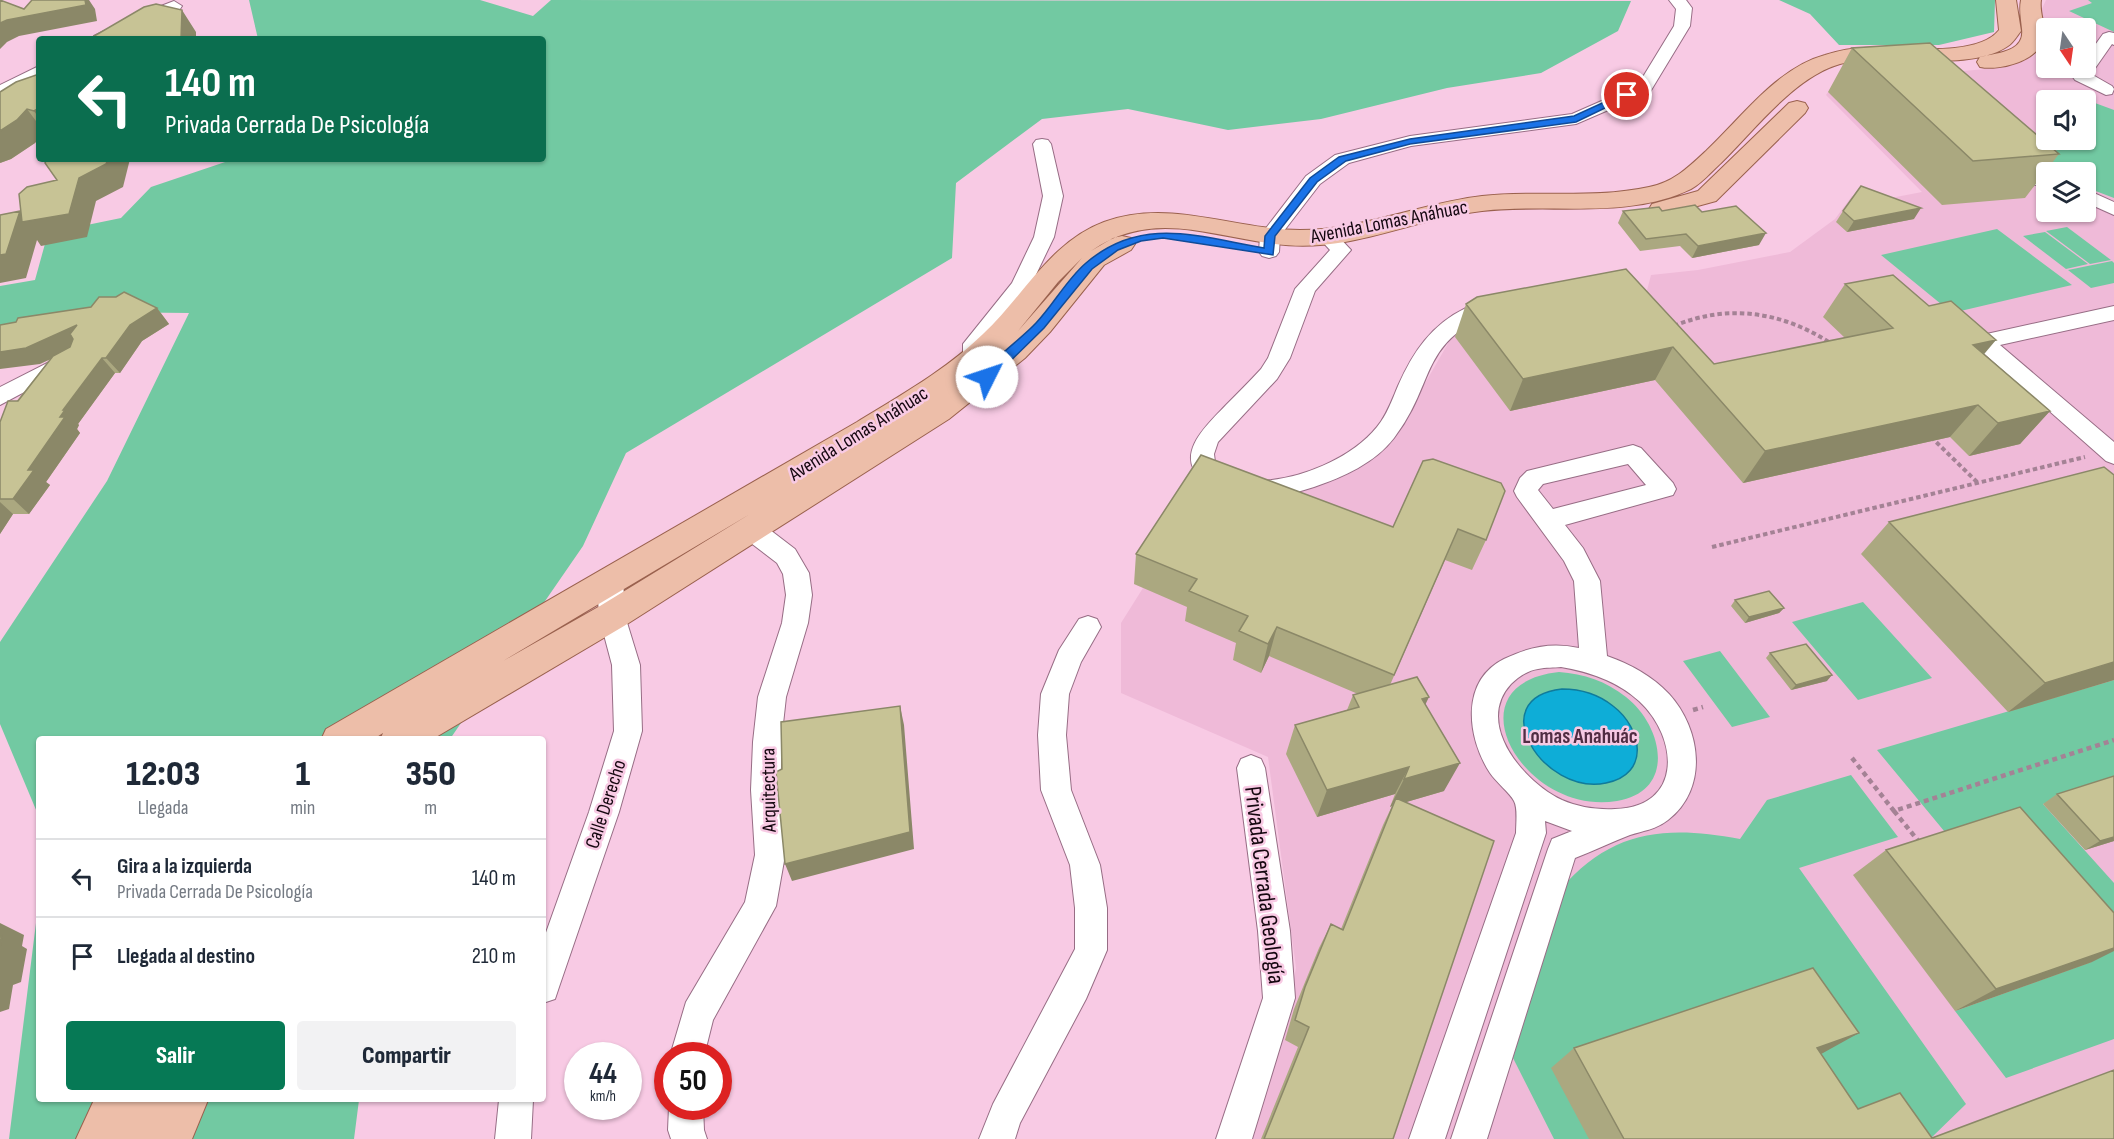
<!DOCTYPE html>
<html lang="es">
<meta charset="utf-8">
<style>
:root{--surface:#fff;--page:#f2f2f3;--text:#1f2937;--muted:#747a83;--line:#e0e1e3;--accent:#067955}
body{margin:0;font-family:"Sofia Sans Condensed",sans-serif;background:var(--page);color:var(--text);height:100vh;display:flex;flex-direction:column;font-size:22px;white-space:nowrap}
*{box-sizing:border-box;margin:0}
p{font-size:20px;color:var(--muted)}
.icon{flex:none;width:33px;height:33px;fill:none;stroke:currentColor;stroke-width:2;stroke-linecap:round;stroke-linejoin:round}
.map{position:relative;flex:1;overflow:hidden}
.drawer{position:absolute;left:36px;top:736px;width:510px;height:366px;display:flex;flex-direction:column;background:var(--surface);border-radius:6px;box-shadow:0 2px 4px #0004}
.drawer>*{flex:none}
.guide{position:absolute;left:36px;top:36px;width:510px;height:126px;border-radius:6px;box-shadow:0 2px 4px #0004;background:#0b6e4f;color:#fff;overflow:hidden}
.needle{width:39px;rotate:167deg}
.tools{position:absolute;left:2036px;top:18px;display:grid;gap:12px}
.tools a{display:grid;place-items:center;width:60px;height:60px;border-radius:6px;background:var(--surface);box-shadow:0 2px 4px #0004;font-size:30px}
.speed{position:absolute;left:564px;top:1042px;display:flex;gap:12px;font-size:30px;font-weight:700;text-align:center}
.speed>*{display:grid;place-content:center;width:78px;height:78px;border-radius:50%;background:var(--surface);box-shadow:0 2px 4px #0004;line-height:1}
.speed small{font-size:15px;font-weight:400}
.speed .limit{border:9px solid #d22;background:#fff;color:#111}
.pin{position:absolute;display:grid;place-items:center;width:51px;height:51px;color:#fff;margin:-26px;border:3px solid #fff;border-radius:50%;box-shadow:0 2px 6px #0007}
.me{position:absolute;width:66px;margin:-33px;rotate:49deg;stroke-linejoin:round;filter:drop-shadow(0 0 4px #0008)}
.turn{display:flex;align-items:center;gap:21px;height:126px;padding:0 30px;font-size:27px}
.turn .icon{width:78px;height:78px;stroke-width:2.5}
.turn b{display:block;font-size:42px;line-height:51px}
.eta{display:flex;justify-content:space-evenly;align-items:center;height:102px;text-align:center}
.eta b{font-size:36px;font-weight:800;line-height:42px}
.cta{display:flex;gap:12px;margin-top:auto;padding:12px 30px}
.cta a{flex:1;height:69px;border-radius:6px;background:var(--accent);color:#fff;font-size:24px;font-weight:800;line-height:69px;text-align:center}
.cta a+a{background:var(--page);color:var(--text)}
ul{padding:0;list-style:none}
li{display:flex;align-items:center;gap:18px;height:78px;padding:0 30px;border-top:2px solid var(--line)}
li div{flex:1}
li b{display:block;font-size:22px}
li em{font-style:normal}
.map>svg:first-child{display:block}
.built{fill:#efbad8;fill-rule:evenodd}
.green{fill:#72c9a2}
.water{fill:#0eadd7;stroke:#107b9b;stroke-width:1.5}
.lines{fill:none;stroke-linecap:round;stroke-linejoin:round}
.minor-casing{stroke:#976d85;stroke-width:2}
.major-casing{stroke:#9a614e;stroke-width:2}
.path-far1{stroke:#a48295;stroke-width:4;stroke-dasharray:4.5 3;stroke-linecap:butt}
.path{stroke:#a48295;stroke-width:4.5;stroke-dasharray:5 4;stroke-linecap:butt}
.minor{fill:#fff;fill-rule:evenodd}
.major{fill:#edbea9;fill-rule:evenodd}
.wall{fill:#aba880}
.shaded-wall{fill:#8b8868}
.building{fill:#c7c395;stroke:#8b8868;stroke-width:1.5}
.route{fill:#1a73e8;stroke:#114b97;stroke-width:1.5}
.labels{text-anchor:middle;stroke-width:5;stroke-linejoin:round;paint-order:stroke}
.street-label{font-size:20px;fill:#150710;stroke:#f8cae4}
.neighbourhood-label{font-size:21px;font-weight:bold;fill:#512d43;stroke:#f8cae4}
.near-street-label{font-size:24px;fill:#150710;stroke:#f8cae4}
</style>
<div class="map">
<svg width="2114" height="1139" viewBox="0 0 2114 1139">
<rect width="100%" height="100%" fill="#f8cae4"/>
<path class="built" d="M2046 0H2114V1139H1252L1282 1038 1296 968 1268 757 1121 693V623L1143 588 1134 584 1273 498 1398 430 1450 340 1461 331 1645 298 1651 275 1698 270 1790 252 1835 219 1852 196 1870 202 1922 192 1826 95 1831 88 1886 70 1963 71 1998 68 2033 56 2045 47 2046 42V68H2085V28H2046V39L2041 11ZM2046 100H2085V140H2046ZM2046 172H2085V212H2046Z"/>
<path class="green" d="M249 0H480L533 16 551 0 1631 1 1618 31 1541 73 1447 88 1321 119 1228 130 1128 109 1042 119 956 183 952 258 626 453 583 546 450 739 39 740V817L0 724V642L107 481 189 313 97 312 0 330V286L35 280 48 233 121 218 151 187 234 159H543V39H258Z
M1779 0H1995L1994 32 1939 45H1839L1810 14Z
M2088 0H2114V32L2069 11 2092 3Z
M2095 103 2114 110V198L2085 187V172L2046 173 2040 170 2065 140H2085V116Z
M2067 227 2111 260 2090 264 2046 231Z
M1997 229 2072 285 1952 313 1881 255Z
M2045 232 2088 264 2066 269 2023 236Z
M2112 261 2114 263V283L2091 288 2068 270Z
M1863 602 1932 678 1858 700 1792 622Z
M1720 651 1770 717 1732 727 1683 661Z
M1559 672C1584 674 1606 681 1626 697 1663 726 1677 791 1617 801 1524 817 1447 684 1559 672Z
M2114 680V781L2043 804 2114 883V1039L2006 1078 1955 1011 2091 962 1954 843 1877 750Z
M1851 775 1898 837 1799 868 1966 1104 1930 1139H1554L1513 1058 1560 890C1611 830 1665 825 1740 839L1767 800Z
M39 899V1100H359L354 1139H9Z"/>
<path class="water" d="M1562 689C1581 689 1598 694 1613 706 1642 728 1651 774 1606 783 1543 796 1482 698 1562 689Z"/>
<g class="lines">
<g class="minor-casing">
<path id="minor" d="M1669 0H1686L1692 8 1690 26 1650 92 1576 124 1411 146 1349 163 1320 184 1280 236 1279 252 1276 256 1269 258 1262 256 1259 252 1260 236 1263 232 1306 176 1335 155 1410 136 1572 114 1638 85 1674 26 1676 9Z
M174 1 182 6 180 9 113 39H92L94 36 135 16Z
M2109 32 2114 33V45L2112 44 2091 74 2112 86 2114 89 2112 94 2106 95 2075 80 2072 76 2079 68H2085V59L2103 34Z
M39 66V78L0 97V85Z
M1042 139 1048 140 1051 144 1063 196 1054 237 1031 285 985 345V358L982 363 974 365 966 363 963 358V344L1012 283 1034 237 1043 196 1033 144 1036 140Z
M2008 159 2046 175V188C2031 184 2008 178 1999 165L2001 161Z
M2085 189 2114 202V215L2085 202Z
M1328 231 1335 233 1351 250 1315 291 1290 358 1277 379 1218 442 1214 454 1215 462C1224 479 1241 481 1258 481 1299 480 1351 459 1377 427 1387 415 1392 400 1398 386 1413 352 1431 325 1466 308 1477 303 1488 297 1500 300L1503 305 1500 310C1417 341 1438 380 1394 438 1375 463 1343 477 1314 487 1291 494 1266 502 1242 499 1227 497 1213 490 1202 480 1173 454 1208 424 1226 405 1238 393 1250 381 1261 369L1268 358 1295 289 1330 250 1318 237 1321 233Z
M2114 306V320L2000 345 2114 442V464L2106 461 1971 342 1974 337 1982 335Z
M65 354 73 356 76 361 73 366 0 405V387Z
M1633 445 1641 448 1673 483 1676 489 1673 495 1565 525 1583 548 1600 581 1607 656C1630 664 1652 676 1669 694 1701 729 1709 788 1668 820 1657 829 1643 831 1630 835 1612 842 1593 851 1575 858L1487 1139H1451L1548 849 1552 839 1572 831 1545 821 1546 833 1445 1139H1409L1516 833C1516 824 1518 808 1514 801 1510 793 1496 782 1490 773 1467 738 1460 681 1504 659 1529 647 1551 642 1579 648L1574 581 1564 561 1517 497 1514 491 1520 478 1527 471ZM1628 464 1646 485 1553 509 1538 490 1543 484ZM1561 667C1590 672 1617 681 1639 701 1679 738 1683 807 1615 809 1597 810 1578 807 1562 800 1524 782 1474 724 1511 684 1518 677 1529 670 1538 669 1546 667 1554 668 1561 667Z
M752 520 761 523 795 549 809 573 812 595 808 623 786 697 781 742V790L785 855 776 906 713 1020 704 1056H670L686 1002 745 902 755 855 751 790 753 742 758 697 782 623 786 595 783 574 777 563 743 537 740 530 743 523Z
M610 570 619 573 623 580 625 616 640 665 642 731 619 812 559 987 555 999 543 1003V941L589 812 614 731 612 665 599 616 597 580 601 573Z
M1088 616 1097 619 1101 627 1081 662 1069 694 1066 735 1071 790 1100 865 1107 908V950L1086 999 1020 1123 1015 1139H979L993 1104 1075 949V908L1070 865 1041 790 1038 735 1041 694 1059 650 1079 619Z
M1251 755 1261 759 1265 768 1290 931 1295 998 1252 1139H1216L1263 998 1258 931 1237 768 1241 759Z
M499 1100H533L531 1139H495Z
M669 1107H703L704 1130 707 1139H671L668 1130Z"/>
</g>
<g class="major-casing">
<path id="major" d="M1996 0H2016L2021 31C2017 36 2013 43 2008 46 1967 74 1886 51 1840 64 1794 77 1754 131 1721 163 1711 172 1702 183 1691 189 1627 220 1550 203 1482 211 1435 216 1391 234 1345 242 1322 246 1298 247 1275 244 1210 236 1151 209 1091 251L1113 238 1122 236 1131 238 1135 244 1131 250 1104 265 1050 332 1025 358 949 419 624 626 431 740H380L383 733 372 740H321L326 729 857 422C901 395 946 370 983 334 1023 297 1050 242 1104 222 1170 198 1234 230 1300 230 1363 230 1421 203 1482 196 1537 190 1594 199 1649 187 1674 182 1689 167 1707 150 1742 117 1777 68 1825 55 1838 51 1850 48 1863 48 1898 46 1976 59 1999 30ZM1082 258 1018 331 1058 282ZM750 514 600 606 503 661Z
M2021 0H2041C2039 13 2046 25 2044 37 2040 61 1999 71 1980 67L1977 62 1980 57C1997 53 2025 52 2022 29 2021 18 2019 10 2021 0Z
M1797 101 1805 103 1808 108 1805 113 1716 201 1661 216 1652 214 1649 209 1652 204 1698 191 1789 103Z
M94 1100H208L192 1139H76Z"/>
</g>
<path class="path-far1" d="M1674 326C1729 303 1783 312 1832 344
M1931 437 1977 482
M1712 547 2085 457"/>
<path class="path" d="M1693 710 1703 707
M1852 758 1894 811 2114 740
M1894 811 1920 843"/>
<use href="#minor" class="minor"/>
<use href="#major" class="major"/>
</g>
<path class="wall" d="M1852 48 2059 154 2025 198 1942 205 1828 92Z
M39 74V138L35 143 11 159 0 163Z
M1623 211 1702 212 1759 245 1692 258 1680 246 1640 251 1618 223Z
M1843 211 1914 219 1847 232 1836 222Z
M1626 269 1714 364 1845 338 1823 317 1845 284 1984 354 2050 411 2020 444 1969 456 1950 437 1743 483 1655 380 1510 411 1455 337 1466 304Z
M157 308 169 324 142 341 120 373H115L78 424 79 425 77 429 80 433 46 482 50 485 29 514H13L0 534V422L50 359 40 364Z
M1423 461 1486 540 1472 570 1445 560 1390 685 1426 705 1444 791 1406 802 1393 1139H1261L1298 1047 1285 1040 1294 1009 1319 948 1331 924 1341 929 1383 825 1392 806 1390 807 1395 794 1317 817 1286 754 1295 725 1347 710 1353 695 1358 694 1269 656 1261 673 1233 660 1236 643 1185 621 1187 607 1134 584 1136 554 1393 527Z
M1889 522 2114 680 2008 712 1861 554Z
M1735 600 1784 608 1779 613 1745 623 1731 606Z
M1770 653 1827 681 1791 690 1766 658Z
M2057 794 2114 841 2085 850 2043 804Z
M1886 850 2092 962 1955 1011 1853 875Z
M1574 1048 1823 1053 1821 1054 1858 1109 1932 1138 2114 1139H1589L1551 1068Z"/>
<path class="shaded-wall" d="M85 0H89L95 9 97 21 19 36 7 42 0 49V23L7 20Z
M182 10 196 32V39H181Z
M39 108V118L34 111Z
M27 109 39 125V138L35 143 11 159 0 163V131Z
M108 159H130L123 187 96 201 87 237 41 246 37 240 26 278 0 283V255L20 211 28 221 79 178Z
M1921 208 1914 219 1847 232 1854 221Z
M1766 233 1759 245 1692 258 1698 246Z
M157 308 169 324 142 341 120 373 106 358 130 325Z
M77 325 90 341 40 364 0 369V352Z
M1996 340 1969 372 1973 345Z
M1673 347 1655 380 1510 411 1523 379Z
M102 358 115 373 78 424 79 425 77 429 80 433 46 482 50 485 29 514 13 499 28 470 60 417 63 410Z
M1978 405 1950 437 1743 483 1765 451Z
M2050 411 2020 444 1969 456 1998 423Z
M0 502 13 514 0 534Z
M1784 608 1779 613 1745 623 1749 617Z
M1277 627 1269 656 1261 673 1268 644Z
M2114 662V680L2008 712 2045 683Z
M1832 675 1827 681 1791 690 1796 685Z
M1429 697 1415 726 1422 699Z
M900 706 904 725 914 849 792 881 785 864Z
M1460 763 1444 791 1393 806 1396 798 1392 806 1390 807 1404 779Z
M1409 767 1395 794 1317 817 1327 790Z
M2114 837V841L2085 850 2100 841Z
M0 923 24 935 22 946 27 949 21 982 13 985 9 1009 0 1012Z
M2114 948V951L2092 962 1955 1011 1996 989Z
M1859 1033 1823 1053 1783 1068 1817 1048Z"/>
<path class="building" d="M0 0 24 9 32 0H85L86 5 7 20 0 23Z
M156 4 182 10 181 39H89L144 7Z
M1930 43 2059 154 1973 161 1852 48Z
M39 74V108L34 111 27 109 17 120 0 131V92L16 82Z
M47 159H108L106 164 79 178 69 214 22 222 19 194 27 187 57 180 45 163Z
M1861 186 1921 208 1854 221 1843 211Z
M1695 205 1702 212 1736 206 1766 233 1698 246 1686 234 1646 239 1623 211 1659 207 1662 211Z
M20 211 6 254 0 255V215Z
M1626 269 1714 364 1893 328 1845 284 1893 275 1929 306 1951 301 1996 340 1973 345 2050 411 1998 423 1978 405 1765 451 1673 347 1523 379 1466 304 1477 297Z
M124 292 157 308 130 325 106 358H102L63 410H65L60 417H65L28 470H34L13 499H0V422L8 401H18L53 356 70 347 73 339 70 334 77 325 26 348 0 352V325L16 322 18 318 91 307 99 297H116Z
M1201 455 1393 527 1423 461 1433 459 1501 483 1505 491 1486 540 1458 529 1394 675 1277 627 1268 644 1239 631 1248 616 1189 591 1197 579 1136 554Z
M2104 467 2114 475V662L2045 683 1889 522Z
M1769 591 1784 608 1749 617 1735 600Z
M1806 644 1832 675 1796 685 1770 653Z
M1417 677 1429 697 1422 699 1460 763 1404 779 1409 767 1327 790 1295 725 1359 707 1353 695Z
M900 706 910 832 785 864 776 772 782 769 781 722Z
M2114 776V837L2100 841 2057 794Z
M1396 798 1494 841 1393 1139H1264L1309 1027 1295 1020 1305 987 1331 924 1343 930Z
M2020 807 2114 913V948L1996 989 1886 850Z
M2 936 0 949V937Z
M1813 968 1859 1033 1817 1048 1858 1109 1900 1093 1932 1138 2114 1070V1139H1624L1574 1048Z"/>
<path class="route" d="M1624 93 1632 95 1576 122 1410 144 1346 161 1317 182 1275 236 1273 255 1163 238 1141 241 1118 250 1092 269 1044 328 991 380H982L981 377C995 356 1019 341 1036 323 1054 304 1067 279 1086 263 1142 215 1199 237 1264 248L1265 236 1310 178 1339 157 1410 139 1574 116Z"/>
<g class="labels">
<g class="street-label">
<text transform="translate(1389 221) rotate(-11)" y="7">Avenida Lomas Anáhuac</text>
<text transform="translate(858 433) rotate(-32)" y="7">Avenida Lomas Anáhuac</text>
<text transform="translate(768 790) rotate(-91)" y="7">Arquitectura</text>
<text transform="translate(605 804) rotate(-72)" y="7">Calle Derecho</text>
</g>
<g class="neighbourhood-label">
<text x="1580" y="743">Lomas Anahuác</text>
</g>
<g class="near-street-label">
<text transform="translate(1265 885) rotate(83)" y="8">Privada Cerrada Geología</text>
</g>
</g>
</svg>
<div class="tools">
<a><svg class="needle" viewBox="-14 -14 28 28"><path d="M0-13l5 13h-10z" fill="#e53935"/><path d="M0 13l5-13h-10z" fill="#747a83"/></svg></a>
<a><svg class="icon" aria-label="sound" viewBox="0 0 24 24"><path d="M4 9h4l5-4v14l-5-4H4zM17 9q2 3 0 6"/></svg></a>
<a><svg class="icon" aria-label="layers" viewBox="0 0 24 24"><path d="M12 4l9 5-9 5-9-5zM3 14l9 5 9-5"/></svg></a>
</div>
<div class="speed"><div>44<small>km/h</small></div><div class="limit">50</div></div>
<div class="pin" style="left:1627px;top:95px;background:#d93025"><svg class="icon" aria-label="arrive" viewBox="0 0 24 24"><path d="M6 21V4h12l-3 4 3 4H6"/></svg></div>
<svg class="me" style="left:987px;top:377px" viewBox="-20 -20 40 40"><circle r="19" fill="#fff"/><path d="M0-13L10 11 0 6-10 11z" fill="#1a73e8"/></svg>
<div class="guide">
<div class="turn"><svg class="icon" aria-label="left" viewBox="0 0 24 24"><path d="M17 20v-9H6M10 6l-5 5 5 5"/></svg><div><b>140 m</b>Privada Cerrada De Psicología</div></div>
</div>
<section class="drawer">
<div class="eta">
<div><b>12:03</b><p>Llegada</p></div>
<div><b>1</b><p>min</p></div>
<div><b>350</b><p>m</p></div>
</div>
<ul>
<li><svg class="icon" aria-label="left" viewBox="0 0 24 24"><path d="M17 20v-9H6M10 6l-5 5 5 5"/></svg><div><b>Gira a la izquierda</b><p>Privada Cerrada De Psicología</p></div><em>140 m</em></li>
<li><svg class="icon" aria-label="arrive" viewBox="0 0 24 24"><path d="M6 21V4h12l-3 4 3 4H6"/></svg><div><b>Llegada al destino</b></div><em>210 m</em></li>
</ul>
<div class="cta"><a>Salir</a><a>Compartir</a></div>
</section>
</div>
